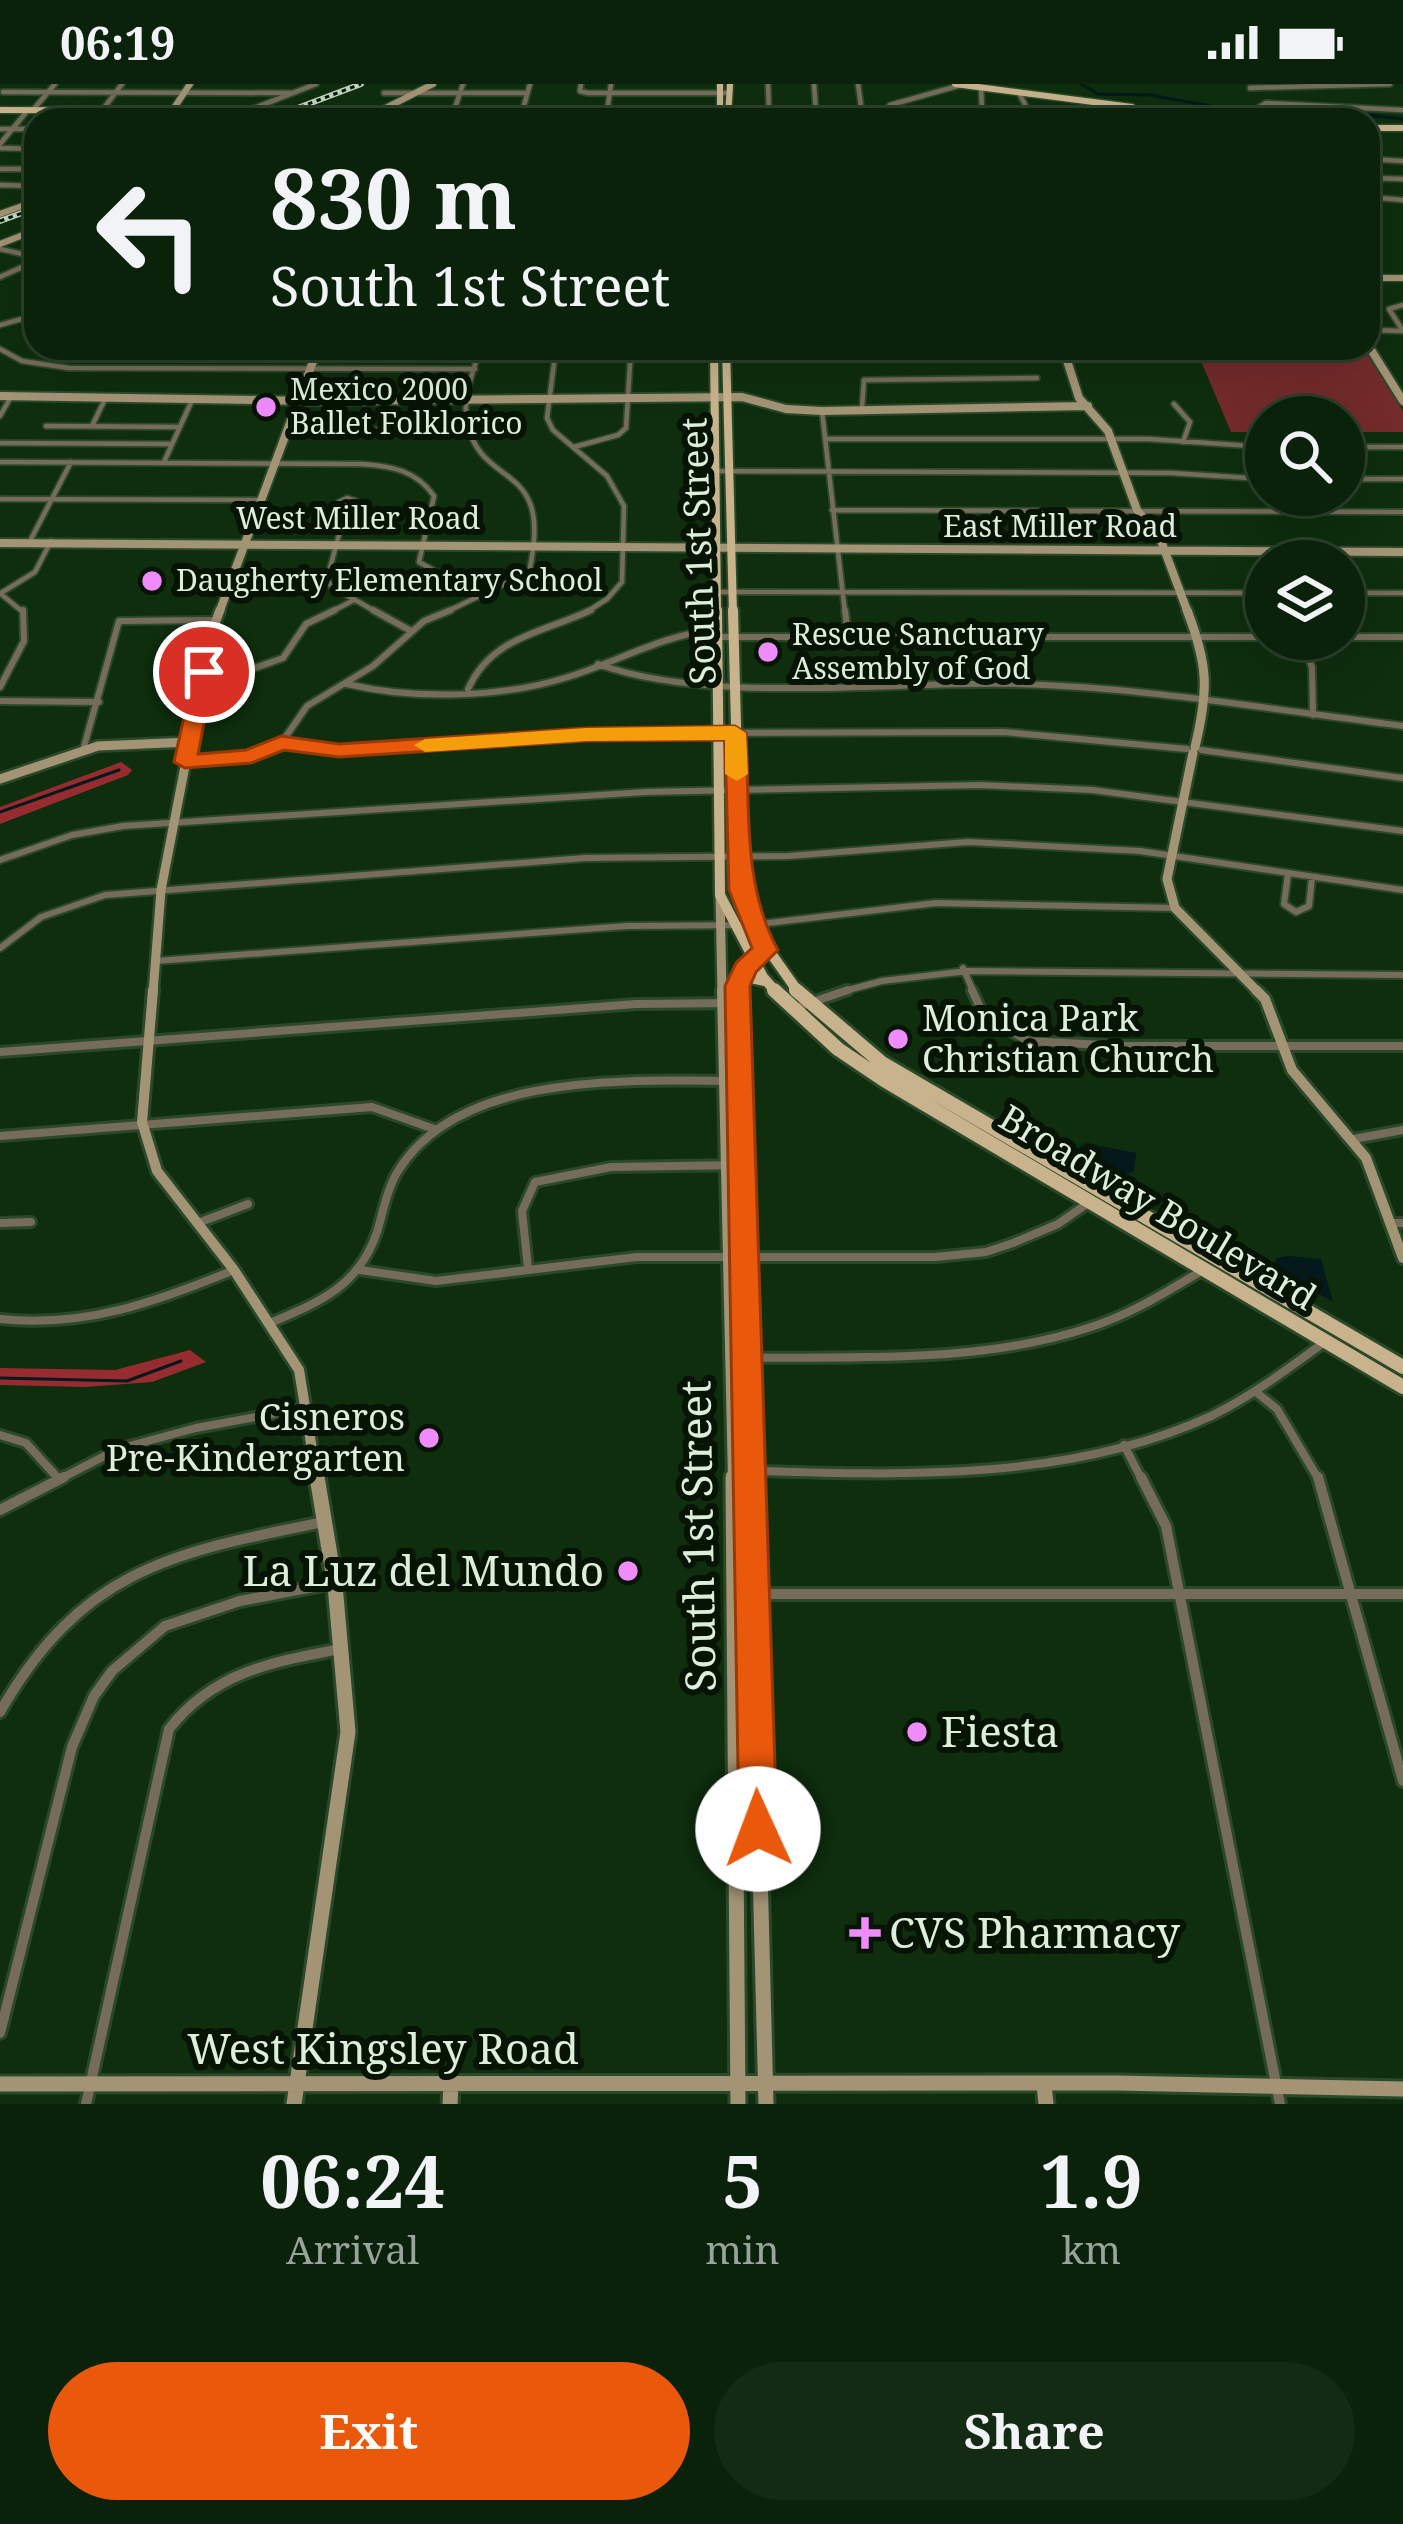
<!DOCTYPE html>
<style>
:root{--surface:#0a220a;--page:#132a13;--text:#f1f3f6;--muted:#99a49c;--line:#2a3f2b;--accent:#ea580c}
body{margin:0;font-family:"Noto Serif",serif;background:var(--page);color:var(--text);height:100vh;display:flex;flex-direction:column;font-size:45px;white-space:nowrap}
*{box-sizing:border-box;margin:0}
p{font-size:39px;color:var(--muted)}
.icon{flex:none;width:66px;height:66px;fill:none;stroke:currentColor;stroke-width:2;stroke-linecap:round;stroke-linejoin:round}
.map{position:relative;height:2020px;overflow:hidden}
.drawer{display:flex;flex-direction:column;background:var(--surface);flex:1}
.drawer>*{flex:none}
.guide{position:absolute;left:24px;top:24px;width:1356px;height:252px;border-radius:36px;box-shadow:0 12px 48px #0002,0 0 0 3px var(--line);background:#0a220a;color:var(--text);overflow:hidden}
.tools{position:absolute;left:1245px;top:312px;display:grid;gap:24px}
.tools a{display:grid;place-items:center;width:120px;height:120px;border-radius:50%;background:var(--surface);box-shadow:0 12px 48px #0002,0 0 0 3px var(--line);font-size:60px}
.pin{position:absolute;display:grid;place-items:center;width:102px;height:102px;color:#fff;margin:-51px;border:6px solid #fff;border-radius:50%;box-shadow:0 3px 12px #0007}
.me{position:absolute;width:132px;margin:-66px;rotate:358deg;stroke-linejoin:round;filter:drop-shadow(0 0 9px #0008)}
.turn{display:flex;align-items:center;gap:42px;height:252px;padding:0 48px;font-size:54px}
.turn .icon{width:156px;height:156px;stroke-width:2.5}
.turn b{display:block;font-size:84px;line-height:102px}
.eta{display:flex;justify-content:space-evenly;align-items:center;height:204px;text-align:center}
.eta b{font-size:72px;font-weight:700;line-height:84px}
.action{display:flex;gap:24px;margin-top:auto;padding:24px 48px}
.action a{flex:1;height:138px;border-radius:72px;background:var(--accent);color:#fff;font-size:48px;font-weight:700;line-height:138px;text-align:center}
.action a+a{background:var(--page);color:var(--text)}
.status{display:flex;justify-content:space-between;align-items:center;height:84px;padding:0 60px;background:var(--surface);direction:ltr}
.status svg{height:33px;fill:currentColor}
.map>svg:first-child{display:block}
.green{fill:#732b2b}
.forest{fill:#972c30}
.water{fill:#03191b}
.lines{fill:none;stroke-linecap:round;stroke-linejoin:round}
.stream{stroke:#03191b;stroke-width:3}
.street-far3-casing{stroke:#2b492a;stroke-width:8}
.street-far2-casing{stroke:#2b492a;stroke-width:10}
.street-far1-casing{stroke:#2b492a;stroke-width:14}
.street-casing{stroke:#2b492a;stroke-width:16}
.secondary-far4-casing{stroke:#2b492a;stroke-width:9}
.secondary-far3-casing{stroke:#2b492a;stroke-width:12}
.secondary-far2-casing{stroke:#2b492a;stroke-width:14}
.secondary-far1-casing{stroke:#2b492a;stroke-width:16}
.secondary-casing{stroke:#2b492a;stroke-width:21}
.primary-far3-casing{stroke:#2b492a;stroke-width:9}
.primary-far2-casing{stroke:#2b492a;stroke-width:12}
.primary-far1-casing{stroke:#2b492a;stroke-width:15}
.primary-casing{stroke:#2b492a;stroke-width:20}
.street-far3{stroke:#766c5a;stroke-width:4.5}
.street-far2{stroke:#766c5a;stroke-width:6}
.street-far1{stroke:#766c5a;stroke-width:8}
.street{stroke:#766c5a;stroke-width:10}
.secondary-far4{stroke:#a49476;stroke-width:6}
.secondary-far3{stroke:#a49476;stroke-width:8}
.secondary-far2{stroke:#a49476;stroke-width:9}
.secondary-far1{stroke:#a49476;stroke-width:10}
.secondary{stroke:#a49476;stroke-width:15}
.primary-far3{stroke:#c8b38c;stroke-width:6}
.primary-far2{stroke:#c8b38c;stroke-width:8}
.primary-far1{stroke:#c8b38c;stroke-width:10}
.primary{stroke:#c8b38c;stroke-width:14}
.rail-casing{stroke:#c0d4be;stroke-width:6}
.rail{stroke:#061305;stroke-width:3;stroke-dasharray:4.5;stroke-linecap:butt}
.route{fill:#ea580c;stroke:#983908;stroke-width:3}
.slow{fill:#f59e0b}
.poi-dot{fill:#ed8cfa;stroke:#061305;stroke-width:4.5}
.labels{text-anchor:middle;stroke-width:12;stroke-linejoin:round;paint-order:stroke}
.far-poi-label{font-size:30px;fill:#dcefda;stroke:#061305;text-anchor:start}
.far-street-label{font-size:30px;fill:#dcefda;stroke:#061305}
.street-label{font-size:36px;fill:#dcefda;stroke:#061305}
.poi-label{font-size:36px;fill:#dcefda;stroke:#061305;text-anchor:start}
.near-street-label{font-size:42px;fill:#dcefda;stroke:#061305}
.near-poi-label{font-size:42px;fill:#dcefda;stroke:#061305;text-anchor:start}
</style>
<div class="status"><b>06:19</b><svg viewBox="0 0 49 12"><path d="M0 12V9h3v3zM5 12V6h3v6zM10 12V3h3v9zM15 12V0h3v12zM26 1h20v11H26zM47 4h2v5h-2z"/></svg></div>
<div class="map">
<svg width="1403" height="2020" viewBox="0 0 1403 2020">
<rect width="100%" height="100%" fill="#0e2e0d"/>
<path class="green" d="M1198 270 1368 271 1403 327V348H1344V333H1266V348H1231L1201 277 1173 274Z"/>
<path class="forest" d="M121 678 132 686 128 691 0 740V723Z
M190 1266 206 1278 152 1298 85 1303 0 1301V1284L115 1286Z"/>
<path class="water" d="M1085 1059 1136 1069 1134 1087C1113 1097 1098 1084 1081 1072L1079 1063Z
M1288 1172 1321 1175 1333 1218 1274 1184 1276 1174Z"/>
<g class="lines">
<path class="stream" d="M1081 0 1098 10 1150 11 1243 28
M1252 29 1340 28 1403 35
M0 728 119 686
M0 1294 127 1297 181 1277"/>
<g class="street-far3-casing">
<path id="street-far3" d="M581 0 580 7 588 9H727
M768 0 769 29
M814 0 816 29
M858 0 862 29
M1250 4 1390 0
M3 8 292 9
M384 9H527
M1019 9 1033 36
M33 26 55 0
M247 27 316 0
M454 27 463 0
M607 28 611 0
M883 29 890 21 961 1
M95 36 122 0
M520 36 530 0
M977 36 982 27 981 3
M1239 36 1266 19 1403 26
M0 45H36
M0 60 28 26
M0 64 36 65
M1368 75 1403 77
M0 85H36
M1368 94 1403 95
M0 101 36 102
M1368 113 1403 116
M0 165 36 173
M1368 179 1378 194
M0 193 36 177
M1403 221 1389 225 1403 247
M0 241 36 231
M1368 246 1402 247
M556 264 547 334 553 346 607 392 624 422 622 498 607 515 585 529
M0 265 22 277 69 284 475 285
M714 265H989L1066 272
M1174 320 1190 338 1183 358
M862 324 864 296 1037 294
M822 327 845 529
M0 332 12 311
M46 342 178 343
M92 342 106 313
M285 348 469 344
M826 355H1149L1266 363
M0 359 171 360
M574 363 618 351 626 344 631 264
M1344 363H1403
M0 378 361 380C391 382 416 386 434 412L419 478 480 513
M164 378 193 314
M715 387 1171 389 1266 395
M1344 395H1403
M347 414 356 417 339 418Z
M0 415 261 416
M347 421 327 495 331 502 378 529
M832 426 1403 428
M29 459 71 378
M716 508 1266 509
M1 509 35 488 51 457
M1344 509H1403
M1 510 24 529
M329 529 354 516
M444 529 529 488C555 373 480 408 467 337 462 313 474 286 480 264"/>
</g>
<g class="street-far2-casing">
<path id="street-far2" d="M373 526 411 547
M845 526 848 552
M718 553H1266
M1344 553H1403
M1301 555 1312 583 1313 631
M598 580C710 621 892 597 1014 600 1144 603 1274 626 1403 642
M204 588 249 586 283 574 306 540 335 526
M347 600C414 616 502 614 568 593 619 577 663 551 717 545
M0 603 24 557 23 526
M468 605C492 552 543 549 591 526
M0 617 99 618
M282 658 307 622 373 582 424 537 451 526
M83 666 119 537 215 536
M1201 666 1403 694
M185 678 251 672 281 659 339 667 645 649 1004 648 1187 665
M0 776 72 751 123 742 646 708 981 701 1092 706 1403 747
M1288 790 1284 820 1296 828 1309 822 1312 793
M0 864 41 833 105 811 585 774 788 772 968 758 1140 767 1403 806
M156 877 627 842 752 841 936 819 1175 824
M963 884 974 909
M837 909 882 897 967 887 1403 891"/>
</g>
<g class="street-far1-casing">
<path id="street-far1" d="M972 906 983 930 1028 957 1122 962H1403
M792 925 848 906
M0 968 636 920 738 919
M0 1052 372 1023 434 1045
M1354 1055 1403 1046
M0 1139 31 1138
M198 1139 248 1120
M1391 1139H1403
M528 1184 522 1127 535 1098 611 1083 742 1081
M360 1186 436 1197 637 1173H935L986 1168 1013 1159 1058 1140 1088 1119
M0 1235C85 1244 156 1218 234 1186
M270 1239C320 1218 359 1202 377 1148 383 1128 387 1105 398 1087 461 985 636 997 740 997
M731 1274C850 1272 974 1281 1088 1244 1130 1231 1166 1208 1203 1186
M1256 1308 1277 1325 1319 1396
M0 1351 26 1359 57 1393
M1124 1361 1142 1396
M732 1386C889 1391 1064 1400 1211 1332 1252 1312 1289 1284 1326 1257
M58 1396 118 1365 196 1344 305 1324"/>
</g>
<g class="street-casing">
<path id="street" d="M1141 1393 1166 1442 1280 2020
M1318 1393 1403 1697
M0 1426 64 1393
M736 1510H1403
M0 1628C82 1485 171 1469 323 1438
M0 1949 72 1663 94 1612 112 1587 165 1542 240 1517 334 1499
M86 2020 169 1645C214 1588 272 1578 340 1565"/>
</g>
<g class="secondary-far4-casing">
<path id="secondary-far4" d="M364 35 433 0
M166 36 190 0
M0 130 36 117
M0 160 36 146
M1368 194H1403"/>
</g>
<g class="secondary-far3-casing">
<path id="secondary-far3" d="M1368 261 1403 317
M1063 264 1079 314 1108 347 1137 426 1160 454 1188 529
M0 312 312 317 742 313 786 325 822 327 1088 322
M0 459 1403 468
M219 529 318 264"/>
</g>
<g class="secondary-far2-casing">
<path id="secondary-far2" d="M1187 526C1208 581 1209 605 1195 663
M1193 669 1167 795 1175 824 1259 909
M0 695 98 662 189 658
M720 811 722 909
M153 909 161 806 210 553 220 526
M737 909 745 884 766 866"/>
</g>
<g class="secondary-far1-casing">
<path id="secondary-far1" d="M153 906 142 1038 157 1087 234 1186 299 1286 317 1396
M722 906 733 1396
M737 906 750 1396
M1256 906 1265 915 1292 986 1366 1074 1403 1174"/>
</g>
<g class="secondary-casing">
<path id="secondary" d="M733 1393 738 2020
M750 1393 766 2020
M0 2000 1117 1999 1403 2005
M1044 2000 1046 2020
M294 2020 348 1648 335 1501 317 1393
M450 2020 451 2001"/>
</g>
<g class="primary-far3-casing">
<path id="primary-far3" d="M720 0V35
M955 0 1132 23
M0 26 1160 30 1218 36
M1212 32 1239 36
M728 35 730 0
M1368 44H1403"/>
</g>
<g class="primary-far2-casing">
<path id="primary-far2" d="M714 264 717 529
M726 264 733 529"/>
</g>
<g class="primary-far1-casing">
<path id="primary-far1" d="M717 526 720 811 763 893 777 909
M733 526 740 794 758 851 799 909
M738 900 751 894 765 897"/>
</g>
<g class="primary-casing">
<path id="primary" d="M774 906 838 965 884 996 1403 1303
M796 906 882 979 1403 1283"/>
</g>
<use href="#street-far3" class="street-far3"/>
<use href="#street-far2" class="street-far2"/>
<use href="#street-far1" class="street-far1"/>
<use href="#street" class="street"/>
<use href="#secondary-far4" class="secondary-far4"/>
<use href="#secondary-far3" class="secondary-far3"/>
<use href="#secondary-far2" class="secondary-far2"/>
<use href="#secondary-far1" class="secondary-far1"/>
<use href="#secondary" class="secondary"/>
<use href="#primary-far3" class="primary-far3"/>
<use href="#primary-far2" class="primary-far2"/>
<use href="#primary-far1" class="primary-far1"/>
<use href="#primary" class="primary"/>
<g class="rail-casing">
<path id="rail" d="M266 36 361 0
M0 137 36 124"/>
</g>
<use href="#rail" class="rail"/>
</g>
<path class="route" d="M204 582 214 588 198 670 246 666 281 652 339 660 586 644 735 642 746 649C750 721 742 801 778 866L756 888 750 902 777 1745 772 1757 758 1762 745 1757 739 1745 725 902 736 879 752 864 729 806 725 656 586 657 339 673 284 666 251 679 185 684 174 678 194 588Z"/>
<path class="slow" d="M735 642 746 649 748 690 737 697 725 690V656L586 657 425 668 414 661 425 655 586 644Z"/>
<g class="poi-dot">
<circle cx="266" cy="323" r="12"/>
<circle cx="152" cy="497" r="12"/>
<circle cx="768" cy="568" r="12"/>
<circle cx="898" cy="955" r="12"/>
<circle cx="429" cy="1354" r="12"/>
<circle cx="628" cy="1487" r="12"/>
<circle cx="917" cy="1648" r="12"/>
<path d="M859 1831h12v12h12v12h-12v12h-12v-12h-12v-12h12z"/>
</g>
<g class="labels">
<g class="far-poi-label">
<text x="290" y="316">Mexico 2000<tspan x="290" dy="34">Ballet Folklorico</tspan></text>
<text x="176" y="507">Daugherty Elementary School</text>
<text x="792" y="561">Rescue Sanctuary<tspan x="792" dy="34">Assembly of God</tspan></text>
</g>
<g class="far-street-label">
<text x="358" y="445">West Miller Road</text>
<text x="1060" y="453">East Miller Road</text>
</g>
<g class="street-label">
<text transform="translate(698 467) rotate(-92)" y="13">South 1st Street</text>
<text transform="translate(1158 1123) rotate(31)" y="13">Broadway Boulevard</text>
</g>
<g class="poi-label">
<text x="922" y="947">Monica Park<tspan x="922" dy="41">Christian Church</tspan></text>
<text x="405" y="1346" text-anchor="end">Cisneros<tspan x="405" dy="41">Pre-Kindergarten</tspan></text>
</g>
<g class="near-street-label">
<text transform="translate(698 1452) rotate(-91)" y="15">South 1st Street</text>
<text x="383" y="1980">West Kingsley Road</text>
</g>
<g class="near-poi-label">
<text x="604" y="1502" text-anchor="end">La Luz del Mundo</text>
<text x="941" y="1663">Fiesta</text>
<text x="889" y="1864">CVS Pharmacy</text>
</g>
</g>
</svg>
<div class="tools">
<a><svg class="icon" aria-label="search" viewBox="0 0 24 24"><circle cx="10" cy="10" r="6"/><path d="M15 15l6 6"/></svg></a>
<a><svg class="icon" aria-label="layers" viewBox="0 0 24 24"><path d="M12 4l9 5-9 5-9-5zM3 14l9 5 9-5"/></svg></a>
</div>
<div class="pin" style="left:204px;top:588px;background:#d93025"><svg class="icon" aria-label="arrive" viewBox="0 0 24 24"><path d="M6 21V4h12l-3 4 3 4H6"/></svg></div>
<svg class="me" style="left:758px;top:1745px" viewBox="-20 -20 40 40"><circle r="19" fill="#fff"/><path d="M0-13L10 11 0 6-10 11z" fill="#ea580c"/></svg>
<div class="guide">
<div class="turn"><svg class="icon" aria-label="left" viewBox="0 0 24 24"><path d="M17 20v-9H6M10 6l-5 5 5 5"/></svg><div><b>830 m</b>South 1st Street</div></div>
</div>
</div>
<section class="drawer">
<div class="eta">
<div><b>06:24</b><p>Arrival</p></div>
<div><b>5</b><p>min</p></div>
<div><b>1.9</b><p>km</p></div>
</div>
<div class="action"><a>Exit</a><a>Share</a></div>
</section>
